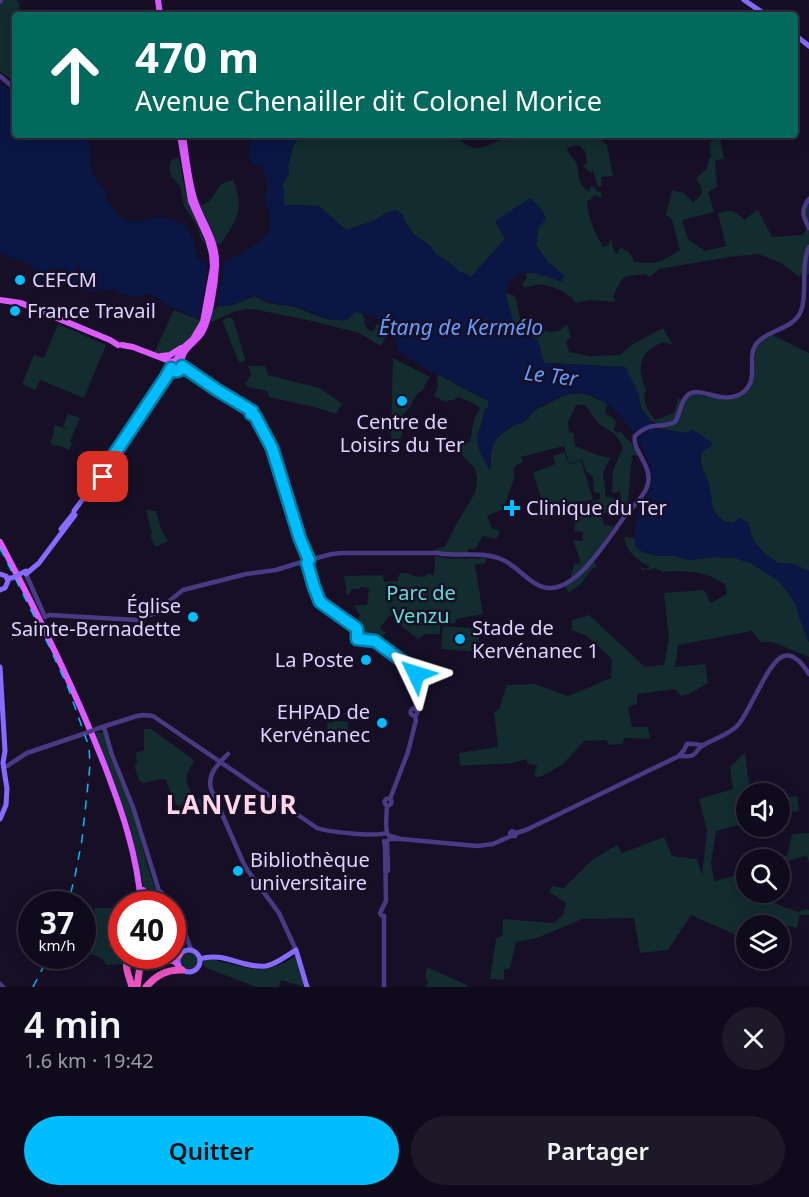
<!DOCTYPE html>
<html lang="fr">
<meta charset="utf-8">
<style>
:root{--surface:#100b1c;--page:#1e1929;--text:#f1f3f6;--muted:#9c9ba3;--line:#302b3b;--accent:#01bdfd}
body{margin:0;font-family:"Noto Sans",sans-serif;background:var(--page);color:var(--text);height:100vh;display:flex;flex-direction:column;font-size:22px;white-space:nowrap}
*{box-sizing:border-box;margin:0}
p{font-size:20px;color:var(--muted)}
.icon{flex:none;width:33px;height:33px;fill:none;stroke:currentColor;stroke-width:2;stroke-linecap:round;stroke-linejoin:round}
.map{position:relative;height:987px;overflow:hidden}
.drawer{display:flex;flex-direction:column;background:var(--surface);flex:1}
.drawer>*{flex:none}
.guide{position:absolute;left:12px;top:12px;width:786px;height:126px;border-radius:6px;box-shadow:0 3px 15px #0003,0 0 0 2px var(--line);background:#00695c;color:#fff;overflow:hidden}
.controls{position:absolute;left:736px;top:783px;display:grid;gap:12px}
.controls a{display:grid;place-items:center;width:54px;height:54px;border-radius:50%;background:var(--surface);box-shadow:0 3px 15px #0003,0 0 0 2px var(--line);font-size:30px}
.speed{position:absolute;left:18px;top:891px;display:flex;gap:12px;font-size:30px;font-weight:700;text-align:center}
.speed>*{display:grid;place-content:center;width:78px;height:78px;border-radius:50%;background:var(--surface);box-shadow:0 3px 15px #0003,0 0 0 2px var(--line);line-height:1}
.speed small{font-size:15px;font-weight:400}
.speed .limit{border:9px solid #d22;background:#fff;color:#111}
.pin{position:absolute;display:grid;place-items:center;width:51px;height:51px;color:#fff;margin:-26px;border-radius:12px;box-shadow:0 3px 9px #0006}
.me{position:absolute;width:66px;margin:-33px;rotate:311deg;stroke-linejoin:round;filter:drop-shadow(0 0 4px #0008)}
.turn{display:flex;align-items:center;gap:21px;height:126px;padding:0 24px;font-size:27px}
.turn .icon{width:78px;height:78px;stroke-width:2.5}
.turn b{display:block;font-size:42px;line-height:51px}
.round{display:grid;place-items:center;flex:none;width:63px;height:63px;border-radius:32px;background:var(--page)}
.overview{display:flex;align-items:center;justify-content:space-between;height:102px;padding:0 24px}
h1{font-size:36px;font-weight:600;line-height:45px}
.primary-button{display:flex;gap:12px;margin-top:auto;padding:12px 24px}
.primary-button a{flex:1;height:69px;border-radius:36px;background:var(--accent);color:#111;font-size:24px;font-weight:600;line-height:69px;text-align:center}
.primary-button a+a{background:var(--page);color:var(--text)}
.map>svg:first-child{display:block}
.green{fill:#122c2f}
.water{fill:#0a1643}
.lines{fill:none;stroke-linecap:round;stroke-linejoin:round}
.tertiary{stroke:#493a84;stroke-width:4.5}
.secondary{stroke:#866bfe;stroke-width:5}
.primary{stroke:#db5bfe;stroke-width:6}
.trunk{stroke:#ec55c3;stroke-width:7}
.rail{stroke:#01bdfd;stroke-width:1.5;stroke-dasharray:9 8;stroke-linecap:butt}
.tertiary-bridge{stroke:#493a84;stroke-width:4.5}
.secondary-bridge{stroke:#866bfe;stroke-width:5}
.trunk-bridge{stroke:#ec55c3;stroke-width:7}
.route-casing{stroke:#017ba4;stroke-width:15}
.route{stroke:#01bdfd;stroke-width:10}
.poi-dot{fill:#01bdfd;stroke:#160f26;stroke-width:2}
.labels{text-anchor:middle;stroke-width:5;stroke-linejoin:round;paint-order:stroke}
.poi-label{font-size:20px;fill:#dfd4ff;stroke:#160f26;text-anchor:start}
.park-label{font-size:20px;fill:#5fdfd3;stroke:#160f26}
.water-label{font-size:21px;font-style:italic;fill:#629efe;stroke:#160f26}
.district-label{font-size:26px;font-weight:bold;letter-spacing:1.5px;fill:#ffd6e9;stroke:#160f26}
</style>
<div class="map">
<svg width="809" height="987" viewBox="0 0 809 987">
<rect width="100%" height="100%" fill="#160f26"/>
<path class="green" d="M3 0H16L20 4 19 12 22 15H15V83L0 71V6Z
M301 135H359L364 137 366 135H461L460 140C480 157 487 142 506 139L509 135H599L601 140 607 145 613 176 601 177 602 186 598 187 593 171 590 172 583 166 587 163 585 151 578 145 567 148C568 154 575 159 577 165 580 177 577 184 589 192L591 186 595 187 597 191 601 192 602 196 600 197 594 195 590 200H587C587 216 595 233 603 247L608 245 611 240 612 241 613 249 617 254 620 248C628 249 631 255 634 262 658 264 660 263 680 250L672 220 666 215 672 190 678 192 681 191 693 202C706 193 703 191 696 178L707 169 709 159 711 157 710 142 720 138 724 159 715 160 717 187 708 192 714 212 682 220 688 239 705 251 726 246 718 213C732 210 734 209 744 220L758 210 772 237 803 235 807 228 802 214 809 198V274L798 276 781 263 758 254 728 257 659 269 651 276 648 277 646 274C621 277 624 273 613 297L615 299V302L590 300 576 303C569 292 548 283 535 285 531 286 528 287 524 287L522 285 527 277 525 274 533 272 548 262 536 245 538 229 521 204 513 209 505 239 471 277 467 274 460 273 450 263 436 254 430 246 413 234 404 220 402 214 396 210 386 213 374 221 346 230 319 206 284 205V192L282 185 289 174 288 167 293 146Z
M179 158C182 174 184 190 190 205 195 219 201 232 206 246L202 241 197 226 184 206 180 186 171 176 169 168 171 160Z
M233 180C245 209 238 217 222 242L220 244H215L200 206 209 202 221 184Z
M505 293 513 295 516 299 521 323 526 328 551 332 559 331 567 324 571 338 566 341 569 352 589 356 620 355 633 344 663 328 673 345 663 342C639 352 636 367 646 390 640 401 649 411 655 420L674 413 678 399H686L694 394 725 400 744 393C747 386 753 378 754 370 757 347 751 348 773 335L809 353V571L793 564 778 563 765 554 753 540 748 522C735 523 721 525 714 512 710 504 711 492 709 484 705 472 698 465 702 452L683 433 658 428 654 421 652 422 641 408 638 393 625 367 544 363 538 341 528 335H520L515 333Z
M254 296 268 303 295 307 323 318 333 320H347L355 312 363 314V318L366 319 363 323 365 324V326L369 330 374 331 376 325 379 324 386 328 385 334 386 337 381 346 359 333 312 321 258 310 247 309 233 312 214 321H210L213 309H216L217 306C231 308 242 301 254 296Z
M174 310 202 321C197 332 179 352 168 355 163 356 158 354 154 353Z
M230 317 233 319 245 359V361L239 363 222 320Z
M58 324 106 345 84 398 40 380 35 390 22 384 34 355 44 358Z
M393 358 430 377 424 386 425 388 417 394 410 407 402 416C405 427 400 437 399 448H395L391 437Z
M248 366H265L268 375 320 388 342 404 336 414 314 407 269 397 267 391 248 387 245 384 251 375Z
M439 375 488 401 489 407 485 410C482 417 483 425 478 432L483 458 489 469 491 468C488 438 503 430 527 420 533 409 539 408 549 403 574 390 582 390 607 404L605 413 612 417 616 422 614 430 617 433 620 431 631 443 639 456 632 455 628 502 631 506 627 510 622 508 620 492 612 493 613 470 623 448C617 435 614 433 602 426 596 422 590 412 586 405H576L568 422 569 432 574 433 575 446C587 450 599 458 611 457L603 472 606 497 614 498 619 504 613 513H601L604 525 614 526 592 559 597 566 592 569 579 586 568 593 565 586 574 579 571 576 574 564H579L580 560 573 540 582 541 583 532 574 531 576 516C565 510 554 516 543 519L540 513 566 506 569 509 600 499V493L594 492 593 477 586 471 582 460 569 463 564 446 521 457 523 462 516 465 513 470 515 477 503 509 487 516 492 528 500 531 497 539 483 536 475 549H468V554L434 552V550L445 546 456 525 475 493 477 484V477L475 469 462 455 460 445 463 443 470 442 474 419 480 408C474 403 466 400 458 397L454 400H449L446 402 434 396 438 386 437 378Z
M68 414 80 418 70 442 72 443 70 450 57 445 56 446 50 444 54 432 53 431 55 425 67 429 63 426Z
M564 452 569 464 581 461 593 499 568 507 566 505 545 510 533 473 555 464 553 456Z
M146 510 156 511 161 529 168 541 155 547 150 535 152 534Z
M624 537 635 538 636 547 643 552 658 556H674L689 560 714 557 735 558 751 563 779 581 796 604 799 617 809 642V657L772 642H760L752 631 678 645 675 667 705 664 708 683 689 694 681 696 675 689 637 694V704L628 707 632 727H648L650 739 624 738 623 744 609 745 606 740 584 741 562 765 540 777H537L534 775 537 766 527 763V759L513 763 460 766 459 753 498 747 494 712 501 708 500 705 507 685 535 684 568 696 611 678 612 659 587 636 572 630V620L589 615 645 667 664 665 669 639 664 593 704 590 711 603 727 594 725 584 708 575 693 572 674 571 663 572 655 568 650 570 645 569V571L640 569 641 567 645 569 650 567C637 561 626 551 624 537Z
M434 556 449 559 485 558 486 563 475 565 483 614 456 619 455 623 440 625V634H426L418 639 399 624 398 620 390 615 380 628 386 633 379 642 371 638 359 637 354 624 360 615 356 610 355 605H367L369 588 360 587V589H352L348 595 346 593C347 587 344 582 344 576L383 575 384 582 397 581 400 573H407L414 576 425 577 426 574 434 575 435 559Z
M443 626 479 629 478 652 441 649Z
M335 721 348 722V738H328L327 722 331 723Z
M144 729H151L194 760 193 761 194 762C183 778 185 780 193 796L200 799 209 796 213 804C201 811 190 803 178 806L174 802 166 780 162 779 143 783 139 780 134 765 137 764 136 752 144 751Z
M99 732 104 733 110 757 132 809 139 833 147 865 155 888 153 891 145 892 130 827 93 734Z
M745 753 750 793 747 794V823L716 831 711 863 714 880 716 881 747 872V875L739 878 747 889V892L754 893 785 908 799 912 806 909 809 910V915H799L797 928 762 919 755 925 747 926 746 934 736 935 691 915 668 950 640 953 634 918 582 919 537 938 516 942 510 968 504 970V980L490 979 496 939 503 935V919L554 923 563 915 566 903 549 892 552 886 564 888 592 860 617 845 622 853 664 837 672 856 697 859 702 875 707 831 699 799 733 789 730 767Z
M797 796 799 811 780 814V798Z
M809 833V863L807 855 780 864V860L774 859 787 856 792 834Z
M71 903 85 905 84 911 94 914 95 908H121L122 956H128L123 964 107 965C102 956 92 954 83 953L82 904H71Z
M180 961a9 9 0 1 1 18 0a9 9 0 1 1-18 0Z
M295 956 304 985 302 986 281 980 279 987H257L206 968 203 964 204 961C211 959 216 960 222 962 253 969 267 976 295 956Z
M427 967 467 985V987H426L428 982 425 975Z"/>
<path class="water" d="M0 83 15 95V135H88C90 146 89 165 93 174 95 180 100 183 104 189 104 198 117 216 126 221L128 220C139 224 150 217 162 217 170 218 177 222 185 225L194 241 198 260 207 262 206 278 199 317 195 318 182 311 166 305 154 295 150 294 133 297 121 294 114 289 90 292 73 288 70 285 81 264 79 263 71 279 68 278 69 274 67 269C62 269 56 267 52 269 46 271 44 279 39 283L31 265 0 253Z
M254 135H301L293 146 288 167 289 174 282 185 284 192V205L319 206 346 230 374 221 386 213 396 210 402 214 404 220 413 234 430 246 436 254 450 263 460 272 467 274 471 277 505 239 495 221 531 198C537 204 544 211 546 219L538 229 536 245 548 262 565 276 562 281H559C545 276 523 265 511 280 509 283 507 289 505 293L511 313 515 333 520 335H528L538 341 544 363 625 367 638 393 641 408 652 422 654 428 683 433 693 430 710 441 713 445 702 452 699 460 709 485 714 512 725 522 733 523 739 518 748 522 753 540 765 554 778 563 793 564 809 571V642L799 617 796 604 779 581 751 563 735 558 714 557 689 560 674 556H658L643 552 636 547C633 533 635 518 641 505 645 496 653 488 652 478 652 464 643 450 638 438L650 429 649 424 633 432C619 413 599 390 573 393 562 394 544 404 534 410 530 413 530 417 526 420 521 424 514 425 509 428 493 437 489 451 491 468L489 469C484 458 474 446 478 433 481 424 480 433 482 424 483 417 482 411 489 407L488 401 450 380 429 371 399 352 391 326 371 315 355 312 347 320C326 323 315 311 296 307 278 303 271 304 254 295 242 300 231 308 217 306L224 262C238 255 270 241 271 223 271 214 266 204 264 195L267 192V179L261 165H253C247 154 248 145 254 135Z"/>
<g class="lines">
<path class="tertiary" d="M0 2 1 0
M0 76 15 89
M809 199C800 211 803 216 809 228
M179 370 216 389 252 411
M251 413a3 3 0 1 1 6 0a3 3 0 1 1-6 0Z
M255 416 272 448 300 539 308 558
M309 560 332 554 342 553H437C459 557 482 551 501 559 519 566 532 589 551 588 580 587 609 537 625 516 632 507 643 498 647 487 655 467 631 450 635 436 650 421 659 429 675 422 680 414 680 404 686 397 697 382 721 407 742 393 761 380 745 357 757 343 769 329 793 330 801 311 808 293 800 267 809 247
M307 563 314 587 320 602 355 627 357 629V639L375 641 412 669 416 674 419 684 415 709
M26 574 45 617 49 615 137 620 153 614 183 590 246 574 276 570 305 561
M410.5 712a3.5 3.5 0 1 1 7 0a3.5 3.5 0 1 1-7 0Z
M104 727 112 755 133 807 159 891
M99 728 137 716 144 715 153 716 317 828C328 832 376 837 386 833L390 836 401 839
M228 754C218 764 207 774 211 789L243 862 248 871 279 913 296 950
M679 756C683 756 690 757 693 755 697 753 698 748 702 746 713 739 729 735 738 725 750 712 769 659 784 656 795 653 804 666 809 674
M7 766 27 753 86 733
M384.5 802a3.5 3.5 0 1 1 7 0a3.5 3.5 0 1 1-7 0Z
M390 799 408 752 416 720 415 716
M387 805 386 824 387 833
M511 836 510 833 512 831 516 833 526 830 679 756 684 750 687 744C692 743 698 745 703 745
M389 839H401L477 846 493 844 511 836H515L516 833
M384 841 385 847 386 901 380 913 381 915 384 916
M387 841 388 871
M155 894 157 891 161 892 169 904
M172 913 186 936 191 949
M0 984 3 987
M384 987V916"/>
<path class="secondary" d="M744 0 766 15
M795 35 809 46
M101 479 175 371
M74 511 97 480
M61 529 73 514
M0 574 6 576 8 581 5 588 0 590
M26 574 39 563 75 515
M0 667 5 751 3 763 7 789
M0 819 6 805 7 788
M178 961a11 11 0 1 1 22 0a11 11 0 1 1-22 0Z
M200 959C223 951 244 969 266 966 277 964 287 955 296 950L307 987"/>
<path class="primary" d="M158 0 160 15
M180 135 191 201 208 239 212 254 213 267 203 322 193 339 184 347 176 360 171 362V368L175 371 179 370 182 367C179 350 192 346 201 334 210 321 215 283 216 267 218 241 201 222 194 198 188 178 186 156 183 135
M0 300 21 303 110 340 118 345
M122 345 133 347 172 362
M161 356 170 355 181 348
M0 542C38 614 74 688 104 764 122 811 137 854 141 904
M143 890 146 904
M166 961H174L178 965"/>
<path class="trunk" d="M148 956 172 958 179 955
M132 987C129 974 119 959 137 956
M137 987 141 958
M146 987C155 976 167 969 182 970"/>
<path class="rail" d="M0 548 49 646 69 690 89 747 90 765 82 840 75 876 68 904
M33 987 49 956"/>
<path class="tertiary-bridge" d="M86 733 99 728"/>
<path class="secondary-bridge" d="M7 578H12L26 571"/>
<path class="trunk-bridge" d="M137 956H148"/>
</g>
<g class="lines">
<g class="route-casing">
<path id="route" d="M103 477 101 479 99 477 166 377 171 368 174 371C178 372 181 370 182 366L217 390 252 411 251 414 255 416 272 448 300 539 309 560 307 563 308 566 314 587 320 602 355 627 357 629V639L375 641 409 666 416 674"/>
</g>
<use href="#route" class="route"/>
</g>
<g class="poi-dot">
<circle cx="20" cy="280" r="6"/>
<circle cx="15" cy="311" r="6"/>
<circle cx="402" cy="401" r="6"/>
<path d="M509 499h6v6h6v6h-6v6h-6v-6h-6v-6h6z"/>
<circle cx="193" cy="617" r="6"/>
<circle cx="460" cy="639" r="6"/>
<circle cx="366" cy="660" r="6"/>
<circle cx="382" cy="723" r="6"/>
<circle cx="238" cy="871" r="6"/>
</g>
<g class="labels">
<g class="poi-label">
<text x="32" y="287">CEFCM</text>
<text x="27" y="318">France Travail</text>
<text x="402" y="429" text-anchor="middle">Centre de<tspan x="402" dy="23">Loisirs du Ter</tspan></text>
<text x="526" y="515">Clinique du Ter</text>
<text x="181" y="613" text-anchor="end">Église<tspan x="181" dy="23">Sainte-Bernadette</tspan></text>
<text x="472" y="635">Stade de<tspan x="472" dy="23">Kervénanec 1</tspan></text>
<text x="354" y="667" text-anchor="end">La Poste</text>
<text x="370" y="719" text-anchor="end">EHPAD de<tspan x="370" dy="23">Kervénanec</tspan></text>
<text x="250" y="867">Bibliothèque<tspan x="250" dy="23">universitaire</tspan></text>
</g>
<g class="park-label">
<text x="421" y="600">Parc de<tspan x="421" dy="23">Venzu</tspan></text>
</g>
<g class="water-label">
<text x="461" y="335">Étang de Kermélo</text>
<text transform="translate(551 376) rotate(7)" y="7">Le Ter</text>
</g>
<g class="district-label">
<text x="232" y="814">LANVEUR</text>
</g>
</g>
</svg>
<div class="controls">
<a><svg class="icon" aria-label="sound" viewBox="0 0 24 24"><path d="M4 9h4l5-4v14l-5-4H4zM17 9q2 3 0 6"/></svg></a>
<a><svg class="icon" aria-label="search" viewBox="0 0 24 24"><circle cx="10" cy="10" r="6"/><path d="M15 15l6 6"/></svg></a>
<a><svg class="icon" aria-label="layers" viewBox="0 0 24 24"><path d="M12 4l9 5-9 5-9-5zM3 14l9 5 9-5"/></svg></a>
</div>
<div class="speed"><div>37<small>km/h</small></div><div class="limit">40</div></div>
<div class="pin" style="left:103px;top:477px;background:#d93025"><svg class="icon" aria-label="arrive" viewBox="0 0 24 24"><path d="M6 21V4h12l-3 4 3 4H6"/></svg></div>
<svg class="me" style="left:416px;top:674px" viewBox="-20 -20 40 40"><path d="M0-17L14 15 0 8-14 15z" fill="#01bdfd" stroke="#fff" stroke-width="4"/></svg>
<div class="guide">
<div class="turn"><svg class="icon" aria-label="ahead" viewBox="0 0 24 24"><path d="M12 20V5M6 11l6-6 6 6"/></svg><div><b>470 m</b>Avenue Chenailler dit Colonel Morice</div></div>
</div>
</div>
<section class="drawer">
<div class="overview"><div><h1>4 min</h1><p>1.6 km · 19:42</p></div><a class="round"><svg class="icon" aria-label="close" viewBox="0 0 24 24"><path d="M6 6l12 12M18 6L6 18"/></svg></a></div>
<div class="primary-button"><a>Quitter</a><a>Partager</a></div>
</section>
